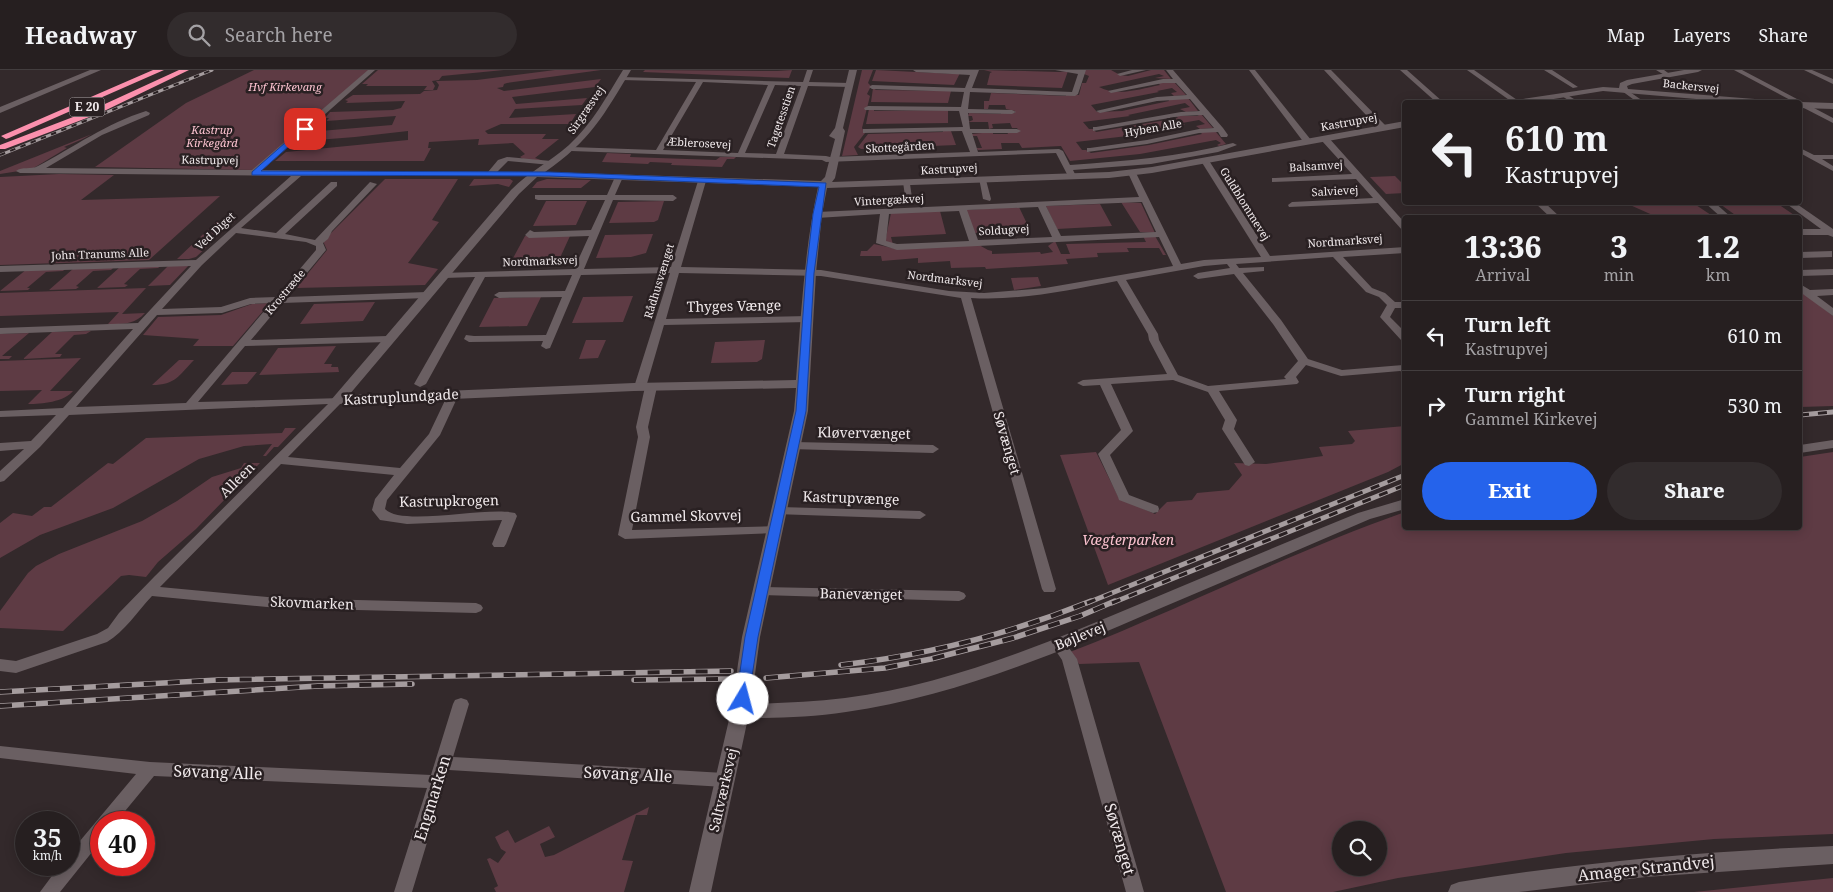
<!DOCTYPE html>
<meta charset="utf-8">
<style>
:root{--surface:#261f20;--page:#322c2d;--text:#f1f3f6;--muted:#a4a2a5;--line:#423d3e;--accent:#2563eb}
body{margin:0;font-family:"Noto Serif",serif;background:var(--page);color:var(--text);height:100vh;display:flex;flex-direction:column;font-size:19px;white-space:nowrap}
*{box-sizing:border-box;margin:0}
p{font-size:16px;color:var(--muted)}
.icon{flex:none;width:28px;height:28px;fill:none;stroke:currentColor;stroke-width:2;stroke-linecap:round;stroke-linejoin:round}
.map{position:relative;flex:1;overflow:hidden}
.panel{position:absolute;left:1402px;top:145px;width:400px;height:315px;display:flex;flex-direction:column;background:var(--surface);border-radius:5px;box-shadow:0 2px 12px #0003,0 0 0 1px var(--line)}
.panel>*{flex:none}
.hud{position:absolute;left:1402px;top:30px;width:400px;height:105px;border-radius:5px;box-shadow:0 2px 12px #0003,0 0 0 1px var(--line);background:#261f20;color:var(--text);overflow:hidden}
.fabs{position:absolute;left:1332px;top:751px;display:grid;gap:10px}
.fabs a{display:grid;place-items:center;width:55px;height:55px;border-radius:50%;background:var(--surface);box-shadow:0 2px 12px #0003,0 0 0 1px var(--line);font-size:25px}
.speed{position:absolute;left:15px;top:741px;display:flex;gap:10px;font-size:25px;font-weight:700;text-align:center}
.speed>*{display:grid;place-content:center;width:65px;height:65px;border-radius:50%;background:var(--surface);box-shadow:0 2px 12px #0003,0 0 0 1px var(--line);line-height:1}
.speed small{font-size:12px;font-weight:400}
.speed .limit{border:8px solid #d22;background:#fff;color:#111}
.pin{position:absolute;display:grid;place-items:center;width:42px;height:42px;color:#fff;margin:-21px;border-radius:10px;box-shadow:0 2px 8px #0006}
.me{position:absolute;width:55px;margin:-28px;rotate:8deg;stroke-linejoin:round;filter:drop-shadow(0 0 4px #0008)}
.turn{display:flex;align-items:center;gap:18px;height:105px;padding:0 20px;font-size:22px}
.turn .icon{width:65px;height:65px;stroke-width:2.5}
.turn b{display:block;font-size:35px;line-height:42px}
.eta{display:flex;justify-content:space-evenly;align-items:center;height:85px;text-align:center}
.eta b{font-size:30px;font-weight:800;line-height:35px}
.cta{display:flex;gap:10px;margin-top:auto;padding:10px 20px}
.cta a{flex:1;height:58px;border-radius:30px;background:var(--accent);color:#fff;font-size:20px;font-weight:800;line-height:58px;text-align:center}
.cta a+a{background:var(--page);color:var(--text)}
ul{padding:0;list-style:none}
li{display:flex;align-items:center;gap:15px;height:70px;padding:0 20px;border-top:1px solid var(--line)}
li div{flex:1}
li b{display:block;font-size:19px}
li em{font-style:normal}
header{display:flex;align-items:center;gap:30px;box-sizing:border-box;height:70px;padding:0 25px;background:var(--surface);border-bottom:1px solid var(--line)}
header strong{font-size:24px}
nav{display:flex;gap:28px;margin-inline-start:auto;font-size:18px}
.search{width:350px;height:45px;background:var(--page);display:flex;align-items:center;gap:12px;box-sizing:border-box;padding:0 18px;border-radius:28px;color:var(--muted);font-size:19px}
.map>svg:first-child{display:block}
.green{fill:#5e3b44;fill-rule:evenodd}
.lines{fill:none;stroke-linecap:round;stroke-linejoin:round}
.street{fill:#6a5f62;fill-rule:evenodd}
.secondary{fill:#6a5f62;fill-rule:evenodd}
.highway{fill:#fb90ad;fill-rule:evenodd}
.rail-far2-casing{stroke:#a59c9e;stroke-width:3}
.rail-far1-casing{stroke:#a59c9e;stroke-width:5}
.rail-casing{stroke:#a59c9e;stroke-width:5.5}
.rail-far2{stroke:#292022;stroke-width:2;stroke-dasharray:5.5;stroke-linecap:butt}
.rail-far1{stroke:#292022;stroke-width:3;stroke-dasharray:9;stroke-linecap:butt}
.rail{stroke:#292022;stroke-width:4;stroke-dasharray:12;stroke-linecap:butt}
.route{fill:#2563eb;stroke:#184099}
.labels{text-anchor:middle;stroke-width:5;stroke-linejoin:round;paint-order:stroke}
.far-street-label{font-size:11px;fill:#f0e9eb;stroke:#292022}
.far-park-label{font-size:11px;font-style:italic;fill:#fcc3d0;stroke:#292022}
.shield{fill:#292022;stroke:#b4adaf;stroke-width:1}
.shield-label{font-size:12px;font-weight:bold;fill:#f0e9eb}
.street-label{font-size:14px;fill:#f0e9eb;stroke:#292022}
.park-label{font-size:14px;font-style:italic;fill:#fcc3d0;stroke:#292022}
.near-street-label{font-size:16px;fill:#f0e9eb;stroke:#292022}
</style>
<header>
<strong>Headway</strong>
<div class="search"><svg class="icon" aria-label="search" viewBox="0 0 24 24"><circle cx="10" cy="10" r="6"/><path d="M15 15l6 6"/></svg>Search here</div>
<nav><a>Map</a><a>Layers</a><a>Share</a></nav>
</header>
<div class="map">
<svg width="1833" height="822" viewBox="0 0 1833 822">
<rect width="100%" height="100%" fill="#33292b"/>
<path class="green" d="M254 0H369L253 100 95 97 186 33Z
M378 0H504L442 6 439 10 432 11 435 16 433 20H424L427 16H366L368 14H362Z
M555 0H601L507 13 504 14 503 17 497 18 504 21 601 9 595 17 512 27 516 34 587 28 582 35 515 39 509 48 576 44 570 54H501L485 61 488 64H546L542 69H559L535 88 544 91 523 89 520 87 525 84 513 73 478 75 479 69 429 72 428 78H431L424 91H275L286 82 408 70V61L355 67 304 71 306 67H302L308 62 392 55 396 46 326 51 329 48H325L330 42 393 40 401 38 405 31 346 33 348 31 345 30 353 25 420 24 424 21 437 20 439 15 436 11 477 10Z
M645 0 777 1 792 0 789 8 643 2Z
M862 0H873L868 13 871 16 867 24 870 26 862 58 865 63 854 77 858 85 842 86Z
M876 0 956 4 960 3 954 15 872 11Z
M984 0 1059 2 1068 1 1062 18 987 15 990 3 992 2Z
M1085 0H1111L1120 5 1128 6 1151 0H1164L1171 9 1155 8 1164 6 1159 4 1099 17C1118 27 1139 19 1160 15L1158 13 1174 12 1186 25 1174 26 1171 23 1177 22 1172 18 1157 21 1159 22 1091 35 1097 42 1122 41 1169 31 1168 29 1188 28 1198 41 1186 42 1180 39 1190 37 1185 33 1128 45 1130 46 1083 52 1089 59H1093L1096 62 1178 48 1176 46H1197L1201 44 1213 58 1200 59 1196 56 1205 54 1199 50 1182 53 1185 55 1134 64 1136 65 1076 72 1082 80H1086L1091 83 1149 75 1202 64 1200 62H1216L1226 74 1219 76 1217 75 1221 73 1216 70 1140 84 1070 91 1061 76 1022 78 1019 73H1001L1002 79 978 80 976 78H982L977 66H971V64L993 62V64H1008L1007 62 1019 61 1017 58H1012L1010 53 992 54 993 58 989 59 988 52H968L973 50 972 46H968L969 43 1001 44V43H1015V41L1006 39 1005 35H989L988 39H984V31H989L991 23 1066 26V24L1079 25 1082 13H1086L1089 6 1084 4Z
M873 18 876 20 951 21 948 33 871 32Z
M869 39H874V41L948 40V53L866 54Z
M943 61H951L956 75 861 79 858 77 868 64 943 62Z
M92 64C82 70 73 73 64 77L67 78 32 99 0 104V101Z
M607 83 631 84 630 87 716 90 720 87H736L734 89H727L722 97 671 95 672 93 650 92 648 94 602 92Z
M59 104 114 105 81 130 220 126 149 190 0 195V107Z
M1395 106 1405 116V123L1386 124 1370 107Z
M385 109H458L432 150 439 152 408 193 438 199 425 215 296 218 327 180 323 171Z
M474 109H510L513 111 509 117 498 114 469 116Z
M547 109 591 110 581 118H532L537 112Z
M546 131H587L576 155 533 156Z
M664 131 658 150 654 152 609 153 618 132Z
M1121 132 1141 133 1155 163 1140 162Z
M1100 134 1112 156 1057 159 1046 136Z
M1720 134H1778L1797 147H1738Z
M1630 135H1696L1714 147H1657Z
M1019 137 1030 160 974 163 966 140Z
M940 141 946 164 891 167 893 175 885 172 891 143Z
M236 150 196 187 189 189H177L217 151Z
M653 164 646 183 631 187 596 188 605 165Z
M525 166H570L559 190 514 191 512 190Z
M1143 166H1155L1166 185H1163L1159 178H1127L1129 182 1097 183 1098 187 1066 189 1068 194 986 199 985 197 951 198 950 191 918 193V188L882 191 881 186H860L861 181H867L874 174 897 179 979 175 988 180 992 181V184L1040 182 1041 184 1053 182 1048 176 1055 171 1061 184H1070L1066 174 1146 172Z
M190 194 170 215 148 216 169 195Z
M162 195 158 198 140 199 124 214 128 215 125 217 97 218 121 196Z
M114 197 111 200 93 201 76 216 79 217 76 219 49 220 74 198Z
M66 198 63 201 46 202 27 218H30L28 220 0 221 27 199Z
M1038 207 1041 216 1014 220 1011 208Z
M146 218 122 244 145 243C134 255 123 254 108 254L119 242 0 246V223Z
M1800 220 1833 246V336L1800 337Z
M633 226 623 252 572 253 583 227Z
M541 227 527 256 479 257 494 228Z
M375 232 363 251 300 254 314 234Z
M270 233 233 276H193L199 269 143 265 158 247 221 245 252 234Z
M91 261 86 264 74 265 55 284H62L60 287 23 289 52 262Z
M29 263 2 286H12L9 289H0V264Z
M586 270H606L598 288 579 289Z
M765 270 762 289 757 292 711 293 715 272Z
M336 276 324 294H332L331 297H338L339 302 259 305 278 278Z
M81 288 50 321H73C64 332 42 334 28 334L42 320 0 321V291Z
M179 290H194C179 305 176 315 152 315Z
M232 302H257L247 314 221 315Z
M1405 356V393L1388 402 1108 515 1060 385 1096 382 1119 428 1155 444 1167 432 1192 430 1197 423 1229 420 1242 405 1234 393 1266 394 1323 386 1319 377 1352 374 1355 371 1348 361Z
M285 358H296L278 377H274L266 386H263L272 374 244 376 199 389 113 438 40 465 0 488V453L13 443 32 446 44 437H51L108 393 113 394 146 368 282 363Z
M1833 382V764L1714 769 1566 783 1398 808 1333 822H1226L1139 592 1079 594 1070 582C1183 538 1291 482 1405 442V458H1800V387ZM1341 760H1379V798H1341Z
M244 393H260L196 459 158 492 146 507 129 505 121 506 63 561 0 558V541L28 503 36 496 59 484 142 451 177 431 212 407 241 398Z
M649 737 647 745H636L622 790 633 791 624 822H496L494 818 498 816 487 789 490 788 498 793 506 782 501 779 495 767 508 760 515 773 549 756 555 767 540 774 545 787 554 785Z
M1833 808V822H1694Z"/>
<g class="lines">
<path class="street" d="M368 0H375L262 100 488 102 498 90 507 87 551 91 555 93 551 95 508 91 497 102H536V106H301L241 158 276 163 331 112H337V116L285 164 315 170 370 112 377 114 332 161 328 169 323 173 326 180 287 227 427 222 432 225 427 228 282 233 251 270 388 266 393 269 388 272 245 276 198 332 342 328 344 330 342 332 288 387 400 398 429 364 449 322H457L459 324 440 365 387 430 385 439C402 457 487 436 515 443L517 446 506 474 504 477H494L492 474 502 450 407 454 380 450 372 440 375 429 394 405 281 394 160 517 278 528 476 533 481 535 483 538 481 541 476 543 278 538 152 526C138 541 124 562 107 572L16 603 0 601V589L16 591 97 564 108 558 119 543 154 507 328 334 69 345 40 377 4 411 0 412V401L24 379 0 381V373L31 371 56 345 0 347V341L63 338 133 259 0 264V258L138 253 191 196 0 202V196L196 190 291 106 20 103 16 101C22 96 31 100 38 96 74 77 107 53 146 41L150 43 149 45 102 65 46 98 252 100ZM236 163 306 172 316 176V180L276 227 250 228 221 237 162 239 202 195ZM271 233 186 333 76 337 157 245 222 243 251 234Z
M807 0H813L809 12 850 13 853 15 850 17 808 16 784 84 826 86 830 87 970 82 962 61 863 63V59H866L963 57 959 41 865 40 864 38 868 36 961 37 964 22 872 19 869 17 872 15 965 18 970 5 916 2 913 0H979L972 18 1072 22 1078 4 1055 0H1086L1078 24 1075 26 970 22 968 39 1012 40 1016 42 1012 44 968 43 970 59H1017L1021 61 1017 63H972L978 82 1059 79 1063 81 1070 95C1126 91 1179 87 1233 73L1237 75 1218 82 1151 94 1073 100 1076 106 1072 108 1068 106 1056 83 826 92 822 90 571 81 567 79 571 77 656 80 696 12 622 10 620 9V7L803 12ZM703 12 768 15 738 83 663 80ZM775 15 801 16 776 84 745 83Z
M1132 0H1146L1120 6 1117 4Z
M1166 0H1173L1223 58 1228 65 1227 67H1221L1218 62 1199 63 1147 74 1087 82V78H1090L1147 70 1199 59 1214 58 1203 45 1181 46 1093 61V57H1096L1181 42 1200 41 1190 29 1157 31 1100 43 1096 41 1157 27 1187 25 1176 13H1163L1111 23 1108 21 1163 9H1173Z
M1249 0H1255L1311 70V74H1305Z
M1324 0H1331L1386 56V60H1380Z
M1400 0H1407L1443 32H1436Z
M1467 0H1474L1520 32H1512Z
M1544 0H1552L1578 17 1573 18Z
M1656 0H1664L1671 5 1666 6Z
M1734 0H1742L1833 48V53L1800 36V32H1794Z
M1804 0H1812L1833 9V14Z
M1624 18 1643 31 1644 32H1637L1622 21V19Z
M1564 23 1579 32H1571L1562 26 1561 25Z
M1322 67H1328L1405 153V161L1402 160 1378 133 1289 137 1288 135 1292 132 1373 128 1356 109 1272 112V108H1275L1352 104 1322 71Z
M1800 78 1814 85H1833V89H1822L1833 96V101L1800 83Z
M1202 89H1208L1270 186 1405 177V183L1343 187 1372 218 1385 223 1395 232H1405V238H1395L1390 247 1405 262V271L1401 270 1380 247 1387 235 1379 227 1366 222 1333 187 1236 194 1239 198 1264 197V201L1243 203 1281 250 1308 289 1342 300 1403 295H1405V303L1400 301 1341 306 1306 295 1296 307 1299 312 1297 314 1219 321 1237 350 1234 359 1255 392 1249 396 1245 395 1222 359 1225 350 1208 322 1173 310 1111 314 1133 361 1110 385 1129 425 1158 436 1159 439 1158 442 1153 443 1119 430 1118 427 1098 384 1121 360 1100 315 1083 316 1077 313 1083 310 1167 304 1149 270 1148 264 1117 211C1069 220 1020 231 971 228L1056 519 1054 522H1044L1042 519 961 228 821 206 679 203 666 249 808 246 813 249 808 252 664 255 646 317 651 314 657 317 648 357 650 367 632 460 781 456 783 459 776 463 625 469 618 465 638 367 636 357 645 317 640 320 634 317 670 203 581 205 550 278 546 279 541 276 543 271 469 272 464 269 466 265 474 266 546 265 562 227 499 228 494 225 499 222 565 221 572 205 485 207 426 314 420 317 414 314 475 207 444 208 439 205 441 203 574 199 589 166 529 168 525 165 530 160 534 162 591 160 605 130H538L535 129V125H607L615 107 619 105 623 107 615 125H673L677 128 673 131 613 130 584 199 671 197 698 111 702 109 706 111 681 197 821 200 949 221 984 223 1045 218 1173 196 1159 167 897 180 876 173 880 144 817 148 813 145 817 142 1139 127 1128 103 1132 101 1136 103 1181 194 1204 190 1261 187 1201 91ZM1142 132 1156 162 1061 166 1046 136ZM1038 137 1052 167 978 170 967 140ZM959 141 969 171 897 174 886 171 889 144ZM1227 194 1230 198 1198 203 1193 206 1198 209 1234 204 1273 254 1298 291 1284 307 1286 309 1208 316 1178 305 1159 270 1158 264 1126 210 1204 196Z
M979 108 986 110 991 129 990 131 983 129Z
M903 112 910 114 913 135 906 133Z
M1534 132H1544L1561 148H1551Z
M1704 132H1714L1732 148H1722Z
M1784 132H1794L1833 159V167L1828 165H1800V159H1821Z
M1832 181V187L1800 188V182Z
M1833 199V205L1800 206V200Z
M1800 214 1810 220 1833 219V225L1817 226 1833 238V246L1800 222Z
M794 372 933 375 939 379 933 383 790 379 788 376Z
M780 437 920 441 926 445 920 449 775 444 774 441 775 438Z
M763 517 959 521 964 523 966 526 964 529 959 531 758 525 756 522 758 519Z
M1059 570 1064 571 1077 589 1144 822H1126L1062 590 1052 575 1054 571Z
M461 628 467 630 469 634 453 687 724 703 730 705 732 710 730 715 724 717 449 700 412 822H394L427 718 154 706 116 752H101V771L60 822H40L60 795H69V784L136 704 0 688V676L150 692 431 705 453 634 455 630Z"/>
<path class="secondary" d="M90 0H101L0 43V37Z
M623 0H631C604 45 590 71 545 102L821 111 825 107 835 69 829 66 835 58 849 0H857L843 58 845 61 835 108 832 112 1109 102 1152 97 1405 51V57L1152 103 1109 108 827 118 822 144 816 203 808 341 760 567 751 634C782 633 813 632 845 628 948 615 1047 573 1142 533 1214 503 1286 472 1358 443L1405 429V439L1370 449C1298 480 1226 511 1154 541 1055 584 953 627 846 642 813 647 781 648 748 648L711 822H689L731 641 742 567 794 341 796 318 634 321 338 334 331 330 511 120C530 101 550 92 569 75 592 54 607 26 623 0ZM537 107 818 117C804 181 801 246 796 310L634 313 349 325 519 124Z
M1684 0H1702L1698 2 1632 14 1627 16 1628 19 1755 29 1759 32H1731L1603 21 1535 32H1519L1523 29 1603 17 1619 18 1620 13 1627 10Z
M1800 32 1833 33V39L1800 38Z
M1833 370V378L1800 383V375Z
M1833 776V794L1646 807 1519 822H1448L1451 815 1459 812C1583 792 1707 781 1833 776Z"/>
<path class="highway" d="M153 0H164L9 68 6 69 1 66Z
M179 0H189L100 43 5 79H0V75L94 39Z"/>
<g class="rail-far2-casing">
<path id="rail-far2" d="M0 85 212 0"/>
</g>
<g class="rail-far1-casing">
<path id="rail-far1" d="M1800 345 1833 342
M1087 533 1405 405
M1112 533 1405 415"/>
</g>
<g class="rail-casing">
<path id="rail" d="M841 595C927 585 1010 564 1091 531
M766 608 885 598 931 589 1013 568 1080 546 1115 531
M634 610 729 609
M0 622 218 610 731 601
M0 636 318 616 412 614"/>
</g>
<use href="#rail-far2" class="rail-far2"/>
<use href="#rail-far1" class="rail-far1"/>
<use href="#rail" class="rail"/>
</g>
<path class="route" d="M303 57 308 59 261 101 549 102 826 113 814 203 806 341 758 567 748 633 743 634 738 633 736 629 745 567 796 341 806 203 813 144 819 117 549 106 252 105V102Z"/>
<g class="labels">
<g class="far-street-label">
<text transform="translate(1691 16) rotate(6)" y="4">Backersvej</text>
<text transform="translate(586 40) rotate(-55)" y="4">Sirgræsvej</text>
<text transform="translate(781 47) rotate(-71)" y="4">Tagetesstien</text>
<text transform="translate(1349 52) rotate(-10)" y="4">Kastrupvej</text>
<text transform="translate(1153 58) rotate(-10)" y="4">Hyben Alle</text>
<text transform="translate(699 73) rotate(3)" y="4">Æblerosevej</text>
<text transform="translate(900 77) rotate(-3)" y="4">Skottegården</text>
<text transform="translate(210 90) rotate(1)" y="4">Kastrupvej</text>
<text transform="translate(1316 96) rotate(-3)" y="4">Balsamvej</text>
<text transform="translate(949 99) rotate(-3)" y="4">Kastrupvej</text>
<text transform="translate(1335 121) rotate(-3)" y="4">Salvievej</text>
<text transform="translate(889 130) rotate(-3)" y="4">Vintergækvej</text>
<text transform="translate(1245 134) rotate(58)" y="4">Guldblommevej</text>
<text transform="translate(1004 160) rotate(-3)" y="4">Soldugvej</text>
<text transform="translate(215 161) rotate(-43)" y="4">Ved Diget</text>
<text transform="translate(1345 171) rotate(-4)" y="4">Nordmarksvej</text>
<text transform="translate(100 184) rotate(-2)" y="4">John Tranums Alle</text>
<text transform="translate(540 191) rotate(-2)" y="4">Nordmarksvej</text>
<text transform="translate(945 209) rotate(7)" y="4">Nordmarksvej</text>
<text transform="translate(659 211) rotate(-73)" y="4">Rådhusvænget</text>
<text transform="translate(285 222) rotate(-50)" y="4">Krostræde</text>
</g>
<g class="far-park-label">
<text x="285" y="21">Hvf Kirkevang</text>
<text x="212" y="64">Kastrup<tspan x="212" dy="13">Kirkegård</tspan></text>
</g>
<rect class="shield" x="69.5" y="27.5" width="35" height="19" rx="4"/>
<g class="shield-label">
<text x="87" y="41">E 20</text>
</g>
<g class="street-label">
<text transform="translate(734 236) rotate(-1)" y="5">Thyges Vænge</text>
<text transform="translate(401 327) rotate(-3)" y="5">Kastruplundgade</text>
<text transform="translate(864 363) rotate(1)" y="5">Kløvervænget</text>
<text transform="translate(1007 373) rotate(74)" y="5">Søvænget</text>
<text transform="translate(237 410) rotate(-45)" y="5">Alleen</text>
<text transform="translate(851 428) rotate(2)" y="5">Kastrupvænge</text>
<text transform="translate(449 431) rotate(-1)" y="5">Kastrupkrogen</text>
<text transform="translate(686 446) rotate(-1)" y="5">Gammel Skovvej</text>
<text transform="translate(861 524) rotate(1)" y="5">Banevænget</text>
<text transform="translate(312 533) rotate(2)" y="5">Skovmarken</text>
<text transform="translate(1080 566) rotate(-22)" y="5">Bøjlevej</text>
<text transform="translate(723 720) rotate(-77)" y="5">Saltværksvej</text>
</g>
<g class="park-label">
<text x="1128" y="475">Vægterparken</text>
</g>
<g class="near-street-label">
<text transform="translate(218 702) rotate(2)" y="6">Søvang Alle</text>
<text transform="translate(628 704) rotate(3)" y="6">Søvang Alle</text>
<text transform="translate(432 728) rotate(-73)" y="6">Engmarken</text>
<text transform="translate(1120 769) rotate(74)" y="6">Søvænget</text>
<text transform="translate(1646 798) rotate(-6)" y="6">Amager Strandvej</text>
</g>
</g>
</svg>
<div class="fabs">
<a><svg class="icon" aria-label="search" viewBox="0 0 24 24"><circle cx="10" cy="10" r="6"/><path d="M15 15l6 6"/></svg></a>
</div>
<div class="speed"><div>35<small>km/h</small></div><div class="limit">40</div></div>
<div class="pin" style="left:305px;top:59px;background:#d93025"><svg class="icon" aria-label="arrive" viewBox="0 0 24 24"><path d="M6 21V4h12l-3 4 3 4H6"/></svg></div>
<svg class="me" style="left:743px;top:629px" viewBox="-20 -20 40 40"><circle r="19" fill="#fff"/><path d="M0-13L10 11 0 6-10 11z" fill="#2563eb"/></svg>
<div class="hud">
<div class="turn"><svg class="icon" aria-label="left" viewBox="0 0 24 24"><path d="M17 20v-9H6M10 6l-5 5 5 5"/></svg><div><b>610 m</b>Kastrupvej</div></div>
</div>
<section class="panel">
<div class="eta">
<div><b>13:36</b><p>Arrival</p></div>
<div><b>3</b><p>min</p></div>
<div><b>1.2</b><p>km</p></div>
</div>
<ul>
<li><svg class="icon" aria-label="left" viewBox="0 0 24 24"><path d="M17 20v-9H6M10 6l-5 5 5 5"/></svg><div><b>Turn left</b><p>Kastrupvej</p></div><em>610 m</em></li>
<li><svg class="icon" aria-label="right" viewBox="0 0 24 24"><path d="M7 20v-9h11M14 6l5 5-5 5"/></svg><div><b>Turn right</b><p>Gammel Kirkevej</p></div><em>530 m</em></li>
</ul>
<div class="cta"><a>Exit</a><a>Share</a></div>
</section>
</div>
